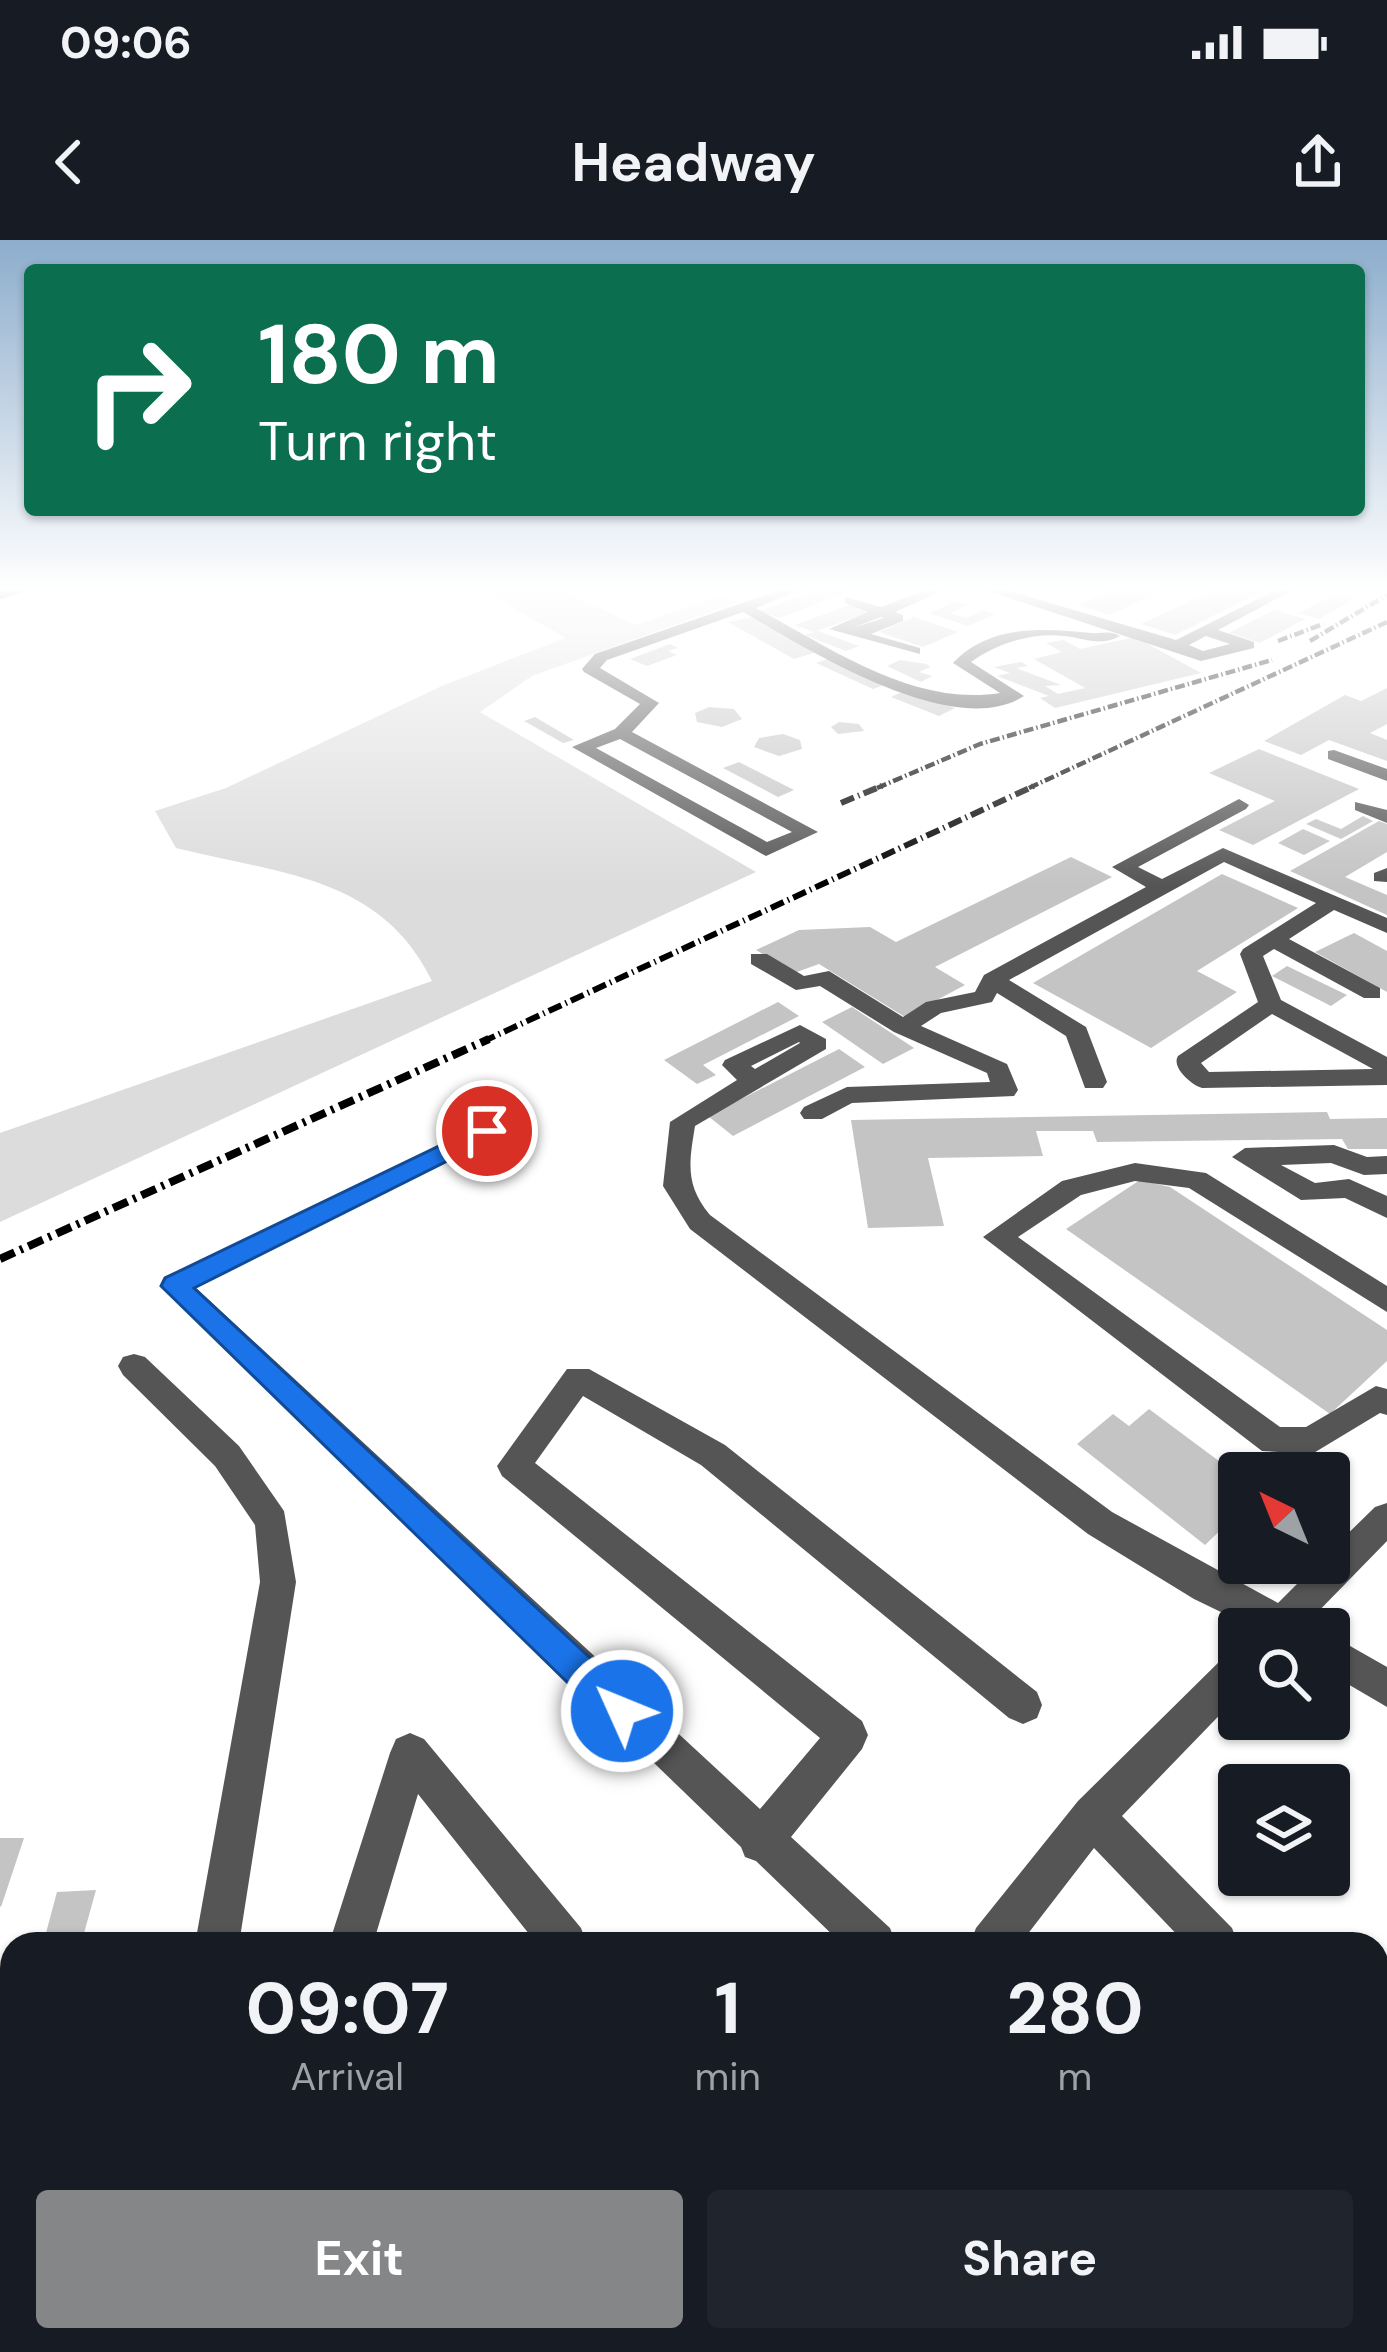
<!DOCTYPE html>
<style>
:root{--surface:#171b24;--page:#20242c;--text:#f1f3f6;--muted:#9ea1a6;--accent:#858687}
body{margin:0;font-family:"DM Sans",sans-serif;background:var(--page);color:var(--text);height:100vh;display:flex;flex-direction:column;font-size:45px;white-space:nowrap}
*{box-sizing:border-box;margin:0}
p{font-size:39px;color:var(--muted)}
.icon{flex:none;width:66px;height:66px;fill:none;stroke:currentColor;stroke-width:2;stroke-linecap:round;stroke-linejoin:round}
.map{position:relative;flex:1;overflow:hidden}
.sheet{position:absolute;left:0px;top:1692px;width:1389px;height:420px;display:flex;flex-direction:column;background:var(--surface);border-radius:36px 36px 0 0;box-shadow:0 3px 9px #0004}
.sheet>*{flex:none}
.top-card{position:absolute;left:24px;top:24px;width:1341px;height:252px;border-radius:12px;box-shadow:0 3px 9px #0004;background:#0b6e4f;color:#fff;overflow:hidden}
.needle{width:78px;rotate:317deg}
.buttons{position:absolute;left:1218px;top:1212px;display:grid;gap:24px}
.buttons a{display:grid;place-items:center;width:132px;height:132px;border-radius:12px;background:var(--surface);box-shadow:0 3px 9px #0004;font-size:60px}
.pin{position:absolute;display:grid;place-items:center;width:102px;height:102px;color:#fff;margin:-51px;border:6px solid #fff;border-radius:50%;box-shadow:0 3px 12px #0007}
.me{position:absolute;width:132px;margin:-66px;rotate:314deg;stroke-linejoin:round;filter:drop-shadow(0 0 9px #0008)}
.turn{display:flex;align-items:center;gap:42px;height:252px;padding:0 36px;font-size:54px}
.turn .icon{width:156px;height:156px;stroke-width:2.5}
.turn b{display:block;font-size:84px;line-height:102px}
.eta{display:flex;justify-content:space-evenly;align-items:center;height:204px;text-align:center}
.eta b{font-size:72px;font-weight:700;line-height:84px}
.action{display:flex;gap:24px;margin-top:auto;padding:24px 36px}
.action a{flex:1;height:138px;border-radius:12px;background:var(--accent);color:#fff;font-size:48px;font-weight:700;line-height:138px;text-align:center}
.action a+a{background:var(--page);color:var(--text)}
.status{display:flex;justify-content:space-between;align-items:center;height:84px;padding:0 60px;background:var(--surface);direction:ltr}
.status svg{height:33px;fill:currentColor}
header{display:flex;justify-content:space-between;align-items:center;height:156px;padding:0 36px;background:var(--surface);font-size:54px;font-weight:700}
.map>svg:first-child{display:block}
.green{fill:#dcdcdc}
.building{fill:#c4c4c4}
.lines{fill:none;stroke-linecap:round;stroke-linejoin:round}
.major-casing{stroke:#dbdbdb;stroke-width:3}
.minor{fill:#555;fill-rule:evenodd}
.major{fill:#000;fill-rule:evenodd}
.rail-far2{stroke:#000;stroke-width:4.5;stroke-dasharray:10 3 1.5 3;stroke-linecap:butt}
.rail-far1{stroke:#000;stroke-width:6;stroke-dasharray:14 4.5 1.5 4.5;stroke-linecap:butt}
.rail{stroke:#000;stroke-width:8;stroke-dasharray:16 6 3 6;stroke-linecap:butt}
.route{fill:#1a73e8;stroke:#114b97;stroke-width:3}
</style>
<div class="status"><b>09:06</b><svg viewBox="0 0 49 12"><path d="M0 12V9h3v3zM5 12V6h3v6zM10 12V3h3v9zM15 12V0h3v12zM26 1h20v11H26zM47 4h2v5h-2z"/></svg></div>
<header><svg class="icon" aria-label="back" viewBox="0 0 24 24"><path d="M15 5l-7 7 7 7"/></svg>Headway<svg class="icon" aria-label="share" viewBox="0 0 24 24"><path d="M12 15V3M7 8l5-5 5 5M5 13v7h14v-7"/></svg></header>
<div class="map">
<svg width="1387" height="2112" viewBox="0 0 1387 2112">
<rect width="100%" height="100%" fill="#fff"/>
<path class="green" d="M508 351H564L636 385 722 355 738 362 532 436 480 472 756 632 0 982V893L432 741C381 636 279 634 176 608L155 571 226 548 444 445 566 398 491 356Z"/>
<path class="building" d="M813 351H849L780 378 760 371Z
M1109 351H1161L1110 375 1078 365Z
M1211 351H1263L1175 395 1141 384Z
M1339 353 1356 358 1319 379 1298 373Z
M957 361 968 365 950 373 966 378 984 370 995 374 968 386 929 373Z
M852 364 872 371 814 392 795 385Z
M1274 370 1305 379 1260 403 1229 393Z
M751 377 817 412 794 419 728 382Z
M914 377 958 392 923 407 879 392Z
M818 391 859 406 846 411 805 395Z
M1135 397 1201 433 1055 468 1040 458 1049 456 997 436 1010 433 994 427 1021 422 1028 426 1016 428 1061 445 1045 446 1058 454 1085 448 1034 419 1062 412 1046 403 1064 400 1080 409Z
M670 404 678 408 668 411 677 415 647 426 630 419Z
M833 417 890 443 873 449 816 423Z
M900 420 927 424 930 427 919 432 932 436 921 442 887 426Z
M1387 448V484L1370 493 1387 500V521L1329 500 1301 515 1264 501 1345 455 1361 461Z
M906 450 955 468 939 476 891 457Z
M709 467 734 469 742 479 722 487 697 482 695 473Z
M535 477 574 500 563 503 524 481Z
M839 482 859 484 864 491 838 494 831 487Z
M783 494 800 500 802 509 779 516 754 507 759 498Z
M1259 509 1359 549 1253 605 1219 590 1275 561 1209 533Z
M739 522 794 550 778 557 723 528Z
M1363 576 1373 581 1341 599 1306 584 1316 579 1341 589Z
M1379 581 1387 584V612L1345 637 1387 655V675L1290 631Z
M1303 589 1330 601 1304 615 1278 603Z
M1071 617 1112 637 935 727 965 745 905 777 819 724 794 733 756 710 799 690 870 687 896 702Z
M1222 634 1298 668 1197 731 1237 752 1151 808 1033 743Z
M1354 693 1387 711V752L1315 712Z
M1287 726 1347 755 1331 766 1272 736Z
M778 762 799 776 703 825 716 835 697 844 664 820Z
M852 767 914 808 883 824 822 782Z
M839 809 865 827 733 896 708 876Z
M1327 872 1330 879 1387 878V909H1348L1342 899 1097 902 1093 891H1036L1043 916 928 918 944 986 868 988 851 880Z
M1140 940 1170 947 1387 1090V1121L1330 1174 1066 989Z
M1149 1169 1239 1236V1285L1232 1279 1205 1305 1077 1204 1113 1174 1129 1186Z
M0 1598H24L1 1667 0 1666Z
M96 1650 81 1704H43L57 1652Z
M1377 1931 1387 1941V2059L1377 2049Z"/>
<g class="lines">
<g class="major-casing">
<path id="major" d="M0 351H25L0 359Z"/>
</g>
<path class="minor" d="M777 351H797L756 368C829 407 913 467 1000 453L953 423C990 384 1044 388 1092 393 1104 394 1109 390 1120 396 1101 407 1084 398 1064 396 1032 392 996 404 971 422L1024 456C953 502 806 408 743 372L607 420 600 428 659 463 632 492 818 592 766 616 572 507 615 489 640 464 584 432 582 429 595 414ZM620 499 792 592 767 602 596 508Z
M923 351H942L895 372 903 375V381L871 394 920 408V414L829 389 868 372 845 363V357L881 367ZM881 377 884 378 852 388Z
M988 351H1009L1176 400 1274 351H1291L1218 390 1254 402V408L1201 421ZM1206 396 1230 404 1203 411 1189 405Z
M1334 510 1387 529V541L1328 519V511Z
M1239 559 1249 565 1246 569 1138 627 1162 639 1223 608 1387 678V693L1334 670 1289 699 1380 748V758H1364L1274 709 1263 716 1281 760 1387 817V845L1202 848C1191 845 1171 827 1178 816L1258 762 1240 714 1243 709 1316 663 1224 622 1009 740 1086 787 1107 842 1103 848H1085L1066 796 997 753 992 762 941 773 921 786 1007 824 1018 850 1014 856 852 863 822 879H804L800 873 804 867 847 847 990 842 987 833 894 792 820 746 796 750 751 724V714H767L804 736 829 731 903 777 926 762 975 752 984 735 1146 647 1112 627ZM1272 774 1373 829 1209 832 1201 823Z
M1355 562 1387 570V583L1355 570Z
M1387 628V642L1374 641V633Z
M800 785 826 799V809L695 886C689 923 685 945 710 975L1112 1272 1278 1363 1318 1323H1329V1312L1375 1267 1387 1263V1301L1309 1381 1313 1389H1256L1194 1359 1088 1294 690 989 663 946 670 882 737 840 722 825 725 820ZM800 803 755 829 751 826 799 802Z
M487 882 500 891 496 897 196 1048 760 1569 820 1498 502 1236 497 1226 567 1129H589L725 1205 1037 1452 1042 1465 1037 1478 1023 1484 1009 1478 701 1225 583 1156 535 1223 862 1481 868 1495 862 1509 791 1597 890 1688 896 1704H842L756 1621 745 1617 741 1607 160 1046 164 1038Z
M1334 905 1367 917 1387 916V934L1364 935 1331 923 1281 925 1315 943 1349 939 1387 956V978L1345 958 1301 960 1232 917 1245 908Z
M1135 923 1206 933 1387 1046V1072L1189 948 1135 941 1081 955 1018 997 1280 1187H1306L1376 1146 1387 1149V1175L1380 1173 1312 1214 1262 1211 983 997 1062 941Z
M134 1114 145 1117 239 1206 284 1271 296 1342 239 1704H195L260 1342 255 1285 215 1226 123 1135 118 1126 123 1117Z
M1329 1394 1387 1427V1467L1329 1433Z
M1239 1410V1455L1122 1576 1232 1688 1238 1704H1186L1094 1608 1020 1704H970L976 1688 1078 1561 1226 1415Z
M410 1493 424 1499 581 1688 587 1704H537L418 1554 373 1704H329L390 1513 396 1499Z
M1377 1839 1387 1843V1946L1377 1941Z
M1377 2085 1387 2096V2112H1333L1329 2100H1377Z
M86 2100H141L137 2112H81Z
M177 2100H232L237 2112H181Z
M757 2100H811L807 2112H752Z"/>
<use href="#major" class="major"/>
<path class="rail-far2" d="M1278 401 1323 384
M1310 401 1387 355
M877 548 980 504 1272 420
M1029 548 1387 382"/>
<path class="rail-far1" d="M841 563 884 545
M482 802 1036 545"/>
<path class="rail" d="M0 1019 489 799"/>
</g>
<linearGradient id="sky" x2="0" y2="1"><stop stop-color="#8cadcc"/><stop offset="0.54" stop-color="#fff"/><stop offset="1" stop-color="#fff" stop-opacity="0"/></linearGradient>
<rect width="1387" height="646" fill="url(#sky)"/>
<path class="route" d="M487 883 495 886V897L194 1048 634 1459 640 1471 634 1483 622 1488 609 1483 161 1046 165 1038Z"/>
</svg>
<div class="buttons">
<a><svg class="needle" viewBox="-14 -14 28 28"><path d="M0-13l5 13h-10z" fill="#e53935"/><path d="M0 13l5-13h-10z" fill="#9ea1a6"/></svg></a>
<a><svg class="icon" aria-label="search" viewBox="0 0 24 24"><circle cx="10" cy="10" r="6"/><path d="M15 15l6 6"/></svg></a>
<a><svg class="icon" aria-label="layers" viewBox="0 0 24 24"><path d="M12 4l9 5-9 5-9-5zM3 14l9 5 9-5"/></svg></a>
</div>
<div class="pin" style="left:487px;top:891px;background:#d93025"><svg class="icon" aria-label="arrive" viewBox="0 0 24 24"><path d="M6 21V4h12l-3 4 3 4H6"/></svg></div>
<svg class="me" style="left:622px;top:1471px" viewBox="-20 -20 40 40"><circle r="17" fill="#1a73e8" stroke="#fff" stroke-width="3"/><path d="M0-11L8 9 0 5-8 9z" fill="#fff"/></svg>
<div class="top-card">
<div class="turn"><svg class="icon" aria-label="right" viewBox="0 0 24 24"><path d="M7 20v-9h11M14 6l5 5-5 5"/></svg><div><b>180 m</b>Turn right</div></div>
</div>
<section class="sheet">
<div class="eta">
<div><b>09:07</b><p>Arrival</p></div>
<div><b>1</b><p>min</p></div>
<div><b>280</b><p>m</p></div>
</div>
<div class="action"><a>Exit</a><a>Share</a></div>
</section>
</div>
